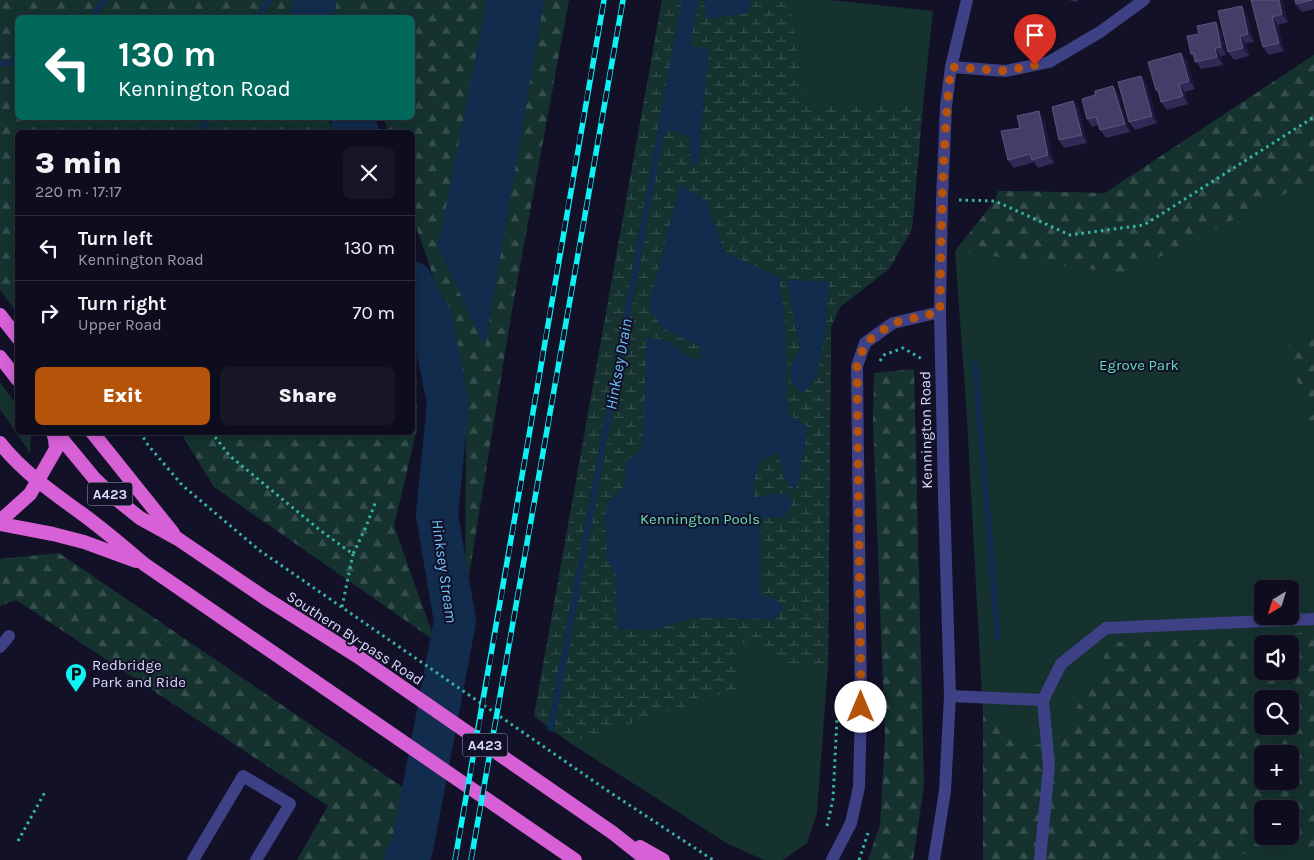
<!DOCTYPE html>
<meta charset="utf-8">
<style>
:root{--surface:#0e0d1e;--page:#171627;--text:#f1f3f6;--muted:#9b9ca4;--line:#2e2d3c;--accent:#b45309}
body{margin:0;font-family:Karla,sans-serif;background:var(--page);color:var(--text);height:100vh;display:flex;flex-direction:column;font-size:19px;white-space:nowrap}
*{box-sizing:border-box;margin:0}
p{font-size:16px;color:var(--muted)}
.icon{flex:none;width:28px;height:28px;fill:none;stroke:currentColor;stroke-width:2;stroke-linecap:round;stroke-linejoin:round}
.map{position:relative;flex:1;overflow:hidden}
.panel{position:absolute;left:15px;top:130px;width:400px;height:305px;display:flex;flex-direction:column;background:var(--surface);border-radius:8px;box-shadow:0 2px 12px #0003,0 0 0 1px var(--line)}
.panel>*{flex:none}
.banner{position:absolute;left:15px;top:15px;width:400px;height:105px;border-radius:8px;box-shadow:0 2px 12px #0003,0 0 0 1px var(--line);background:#00695c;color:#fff;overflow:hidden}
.needle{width:32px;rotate:218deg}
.buttons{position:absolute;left:1254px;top:580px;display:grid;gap:10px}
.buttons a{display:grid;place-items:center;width:45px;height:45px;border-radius:8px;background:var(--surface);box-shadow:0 2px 12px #0003,0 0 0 1px var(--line);font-size:25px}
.pin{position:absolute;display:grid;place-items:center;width:42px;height:42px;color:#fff;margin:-51px -21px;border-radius:50% 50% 50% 0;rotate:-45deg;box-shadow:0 0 5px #0007}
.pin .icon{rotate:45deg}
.me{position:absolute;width:55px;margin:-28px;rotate:0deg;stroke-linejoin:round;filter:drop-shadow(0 0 4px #0008)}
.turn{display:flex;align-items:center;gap:18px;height:105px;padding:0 20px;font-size:22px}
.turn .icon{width:65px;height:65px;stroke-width:2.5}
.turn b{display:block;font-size:35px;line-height:42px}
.round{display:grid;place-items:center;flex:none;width:52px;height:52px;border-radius:8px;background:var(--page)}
.headline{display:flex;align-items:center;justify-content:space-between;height:85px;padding:0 20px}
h1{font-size:30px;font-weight:800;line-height:38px}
.cta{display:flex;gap:10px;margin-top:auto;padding:10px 20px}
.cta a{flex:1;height:58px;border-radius:8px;background:var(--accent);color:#fff;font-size:20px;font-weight:800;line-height:58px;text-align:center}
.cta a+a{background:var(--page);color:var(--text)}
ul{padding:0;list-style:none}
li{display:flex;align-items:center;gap:15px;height:65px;padding:0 20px;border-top:1px solid var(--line)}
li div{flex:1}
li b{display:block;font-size:19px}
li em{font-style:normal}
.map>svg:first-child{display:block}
.green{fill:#15322f;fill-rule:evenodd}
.forest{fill:url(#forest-firs);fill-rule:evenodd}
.wetland{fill:url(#wetland-marsh)}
.water{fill:#112c4d}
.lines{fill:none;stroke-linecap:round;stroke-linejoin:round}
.stream{stroke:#112c4d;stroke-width:7}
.river{stroke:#112c4d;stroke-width:42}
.path{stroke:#35b6a4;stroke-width:3;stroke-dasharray:2.5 4;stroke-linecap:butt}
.service{stroke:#3e4185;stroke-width:12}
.minor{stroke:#3e4185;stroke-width:12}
.tertiary{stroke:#3e4185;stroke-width:12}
.trunk{stroke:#d760d6;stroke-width:14}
.rail-casing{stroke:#0ef1f5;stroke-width:5.5}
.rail{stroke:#131128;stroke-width:4;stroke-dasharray:11;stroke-linecap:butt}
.wall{fill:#302b56}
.shaded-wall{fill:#1d193c}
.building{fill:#423e68;stroke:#5a567f}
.route{stroke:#b45309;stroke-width:9;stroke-dasharray:0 16.2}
.labels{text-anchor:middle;stroke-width:4;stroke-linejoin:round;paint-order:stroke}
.shield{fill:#131128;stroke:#9f9ebd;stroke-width:1}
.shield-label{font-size:14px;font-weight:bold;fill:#dbdafd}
.park-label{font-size:15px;fill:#68dcb5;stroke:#131128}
.street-label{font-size:15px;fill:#dbdafd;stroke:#131128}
.poi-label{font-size:15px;fill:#dbdafd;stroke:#131128;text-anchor:start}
.water-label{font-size:16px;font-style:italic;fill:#6dc3f9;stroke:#131128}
</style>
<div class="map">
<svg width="1314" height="860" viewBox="0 0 1314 860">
<defs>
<pattern id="forest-firs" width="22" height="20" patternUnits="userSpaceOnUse" patternTransform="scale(1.25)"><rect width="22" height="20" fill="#15322f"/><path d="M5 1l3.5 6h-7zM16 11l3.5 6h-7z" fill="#364f4e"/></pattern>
<pattern id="wetland-marsh" width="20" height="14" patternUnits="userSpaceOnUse" patternTransform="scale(1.25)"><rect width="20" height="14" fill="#15322f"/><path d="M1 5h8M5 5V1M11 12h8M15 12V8" fill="none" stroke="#364f4e"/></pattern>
</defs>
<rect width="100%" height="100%" fill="#131128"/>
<path class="green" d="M662 0H831L933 11 923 105 912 229 889 269 840 307 831 327 828 666 817 813 807 843 783 860H764L728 844 570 743 534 716Z
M1314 55V860H983V713L966 402 955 251 995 201 998 191 1105 193ZM1262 589H1290V616H1262ZM1262 644H1290V671H1262ZM1262 699H1290V726H1262ZM1262 754H1290V781H1262ZM1262 809H1290V836H1262Z
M0 382 17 405 18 432 31 433 30 453 0 409Z"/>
<path class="forest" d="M0 0H295L288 17 18 18V118H327L334 132H18L17 313 0 290Z
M334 0H569L512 310 465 600 466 407 441 299 413 218 412 132H389L383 118H412V18H334Z
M1314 55V179L1126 274 955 251 995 201 998 191 1105 193Z
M413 321 416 322 417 429 394 526 435 641 214 487 181 433 412 432Z
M1314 324V420L1309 421 1287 346Z
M914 369 924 786 913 860H868L880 825 885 737 873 421 874 373Z
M59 553 433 808 424 860H297L328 806 16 600 0 606V559Z
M1314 632V850L1265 845 1229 860H983V713L1027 748 1061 737 1112 642ZM1262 644H1290V671H1262ZM1262 699H1290V726H1262ZM1262 754H1290V781H1262ZM1262 809H1290V836H1262Z"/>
<path class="wetland" d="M662 0H790L804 106 923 105 912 229 889 269 840 307 831 327 828 666 779 664 763 645 740 643 738 689 570 743 534 716Z"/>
<path class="water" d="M487 0H544L485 347 438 247Z
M685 0H699L690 46 709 49 698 165 692 167 689 136 675 131 661 134Z
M704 0H752L747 13 707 19Z
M680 184 706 201 725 253 779 277 785 321 787 413 808 427 799 480 795 490 784 479 778 453 762 459 753 483 754 497 786 493 793 502 784 517 765 518 760 524 761 595 780 602 783 609 775 619 692 618 654 630 617 628 616 575 607 560 605 519 607 504 625 485 626 462 642 448 647 337 668 341 694 360 701 358 700 347 662 328 649 307Z
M787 280 829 282 825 334 817 375 803 394 791 383 790 366 800 350Z"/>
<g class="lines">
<path class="stream" d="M92 18 103 0
M259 18 268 0
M0 64 18 61
M200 132 208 118
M975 364 998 637
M551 728 685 0"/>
<path class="river" d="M310 18 316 0
M351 118 358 132
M405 860 412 849 455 621 437 515 448 403 431 318 412 282"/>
<path class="path" d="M959 200 995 201 1070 235 1144 225 1314 117
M880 361 884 355 903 348 924 360
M140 432 148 445 182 485 259 550 608 791 713 860
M211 432 230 456 321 531 353 554 365 529 376 501
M342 607 353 554
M827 826 833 799 837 718 843 710
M18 841 45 792
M859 860 868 833"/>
<path class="service" d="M0 647 9 636
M950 696 1043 700
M193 860 243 776 290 804 256 860
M1040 860 1049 766 1043 700 1061 664 1106 628 1314 619"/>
<path class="minor" d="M951 67 1006 71 1049 62 1100 32 1144 0"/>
<path class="tertiary" d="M832 860 851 823 859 787 861 707 857 366 865 343 893 323 940 312
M934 860 945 791 950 696 944 496 940 312 942 199 946 106 951 67 967 0"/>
<path class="trunk" d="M0 315 18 338
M0 357 18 380
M56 432 94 478 115 498 140 518 178 539 265 598 357 656 613 833 647 860
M92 432 173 533
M0 443C22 471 52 492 81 513 103 529 123 546 144 564L575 860
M0 521 30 494 56 449 55 439 53 432
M0 524 53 534 84 542 136 561
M640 847 663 860"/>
<g class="rail-casing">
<path id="rail" d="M455 860C507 574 553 286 604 0
M471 860 623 0"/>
</g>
<use href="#rail" class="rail"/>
</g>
<path class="wall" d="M1068 0H1078V2Z
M1251 0H1282L1288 22 1278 25 1284 51 1269 55 1263 47Z
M1295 0H1314V9L1302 12 1296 4Z
M1242 6 1247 14 1254 42 1246 43 1249 56 1234 60 1228 52Z
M1221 30 1226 55 1221 56 1223 65 1201 69 1191 54Z
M1181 53 1187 61 1195 89 1185 92 1188 104 1167 110 1161 102 1160 96 1156 90Z
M1141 76 1147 84 1157 123 1135 130 1129 122Z
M1113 86 1118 94 1130 132 1106 138 1100 130 1099 125 1092 127 1087 119 1095 95Z
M1073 101 1079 109 1087 143 1064 148 1059 140Z
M1039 111 1044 119 1054 163 1038 168 1034 162 1014 168 1008 160 1020 128Z"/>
<path class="shaded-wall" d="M1279 0H1282L1288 22 1282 14Z
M1242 6 1247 14 1254 42 1248 34Z
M1272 17 1278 25 1284 51 1279 43Z
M1216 22 1221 30 1226 55 1221 47Z
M1240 36 1246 43 1249 56 1243 48Z
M1215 48 1221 56 1223 65 1217 57Z
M1181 53 1187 61 1195 89 1189 81Z
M1141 76 1147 84 1157 123 1152 116Z
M1179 84 1185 92 1188 104 1183 96Z
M1113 86 1118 94 1130 132 1125 124Z
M1073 101 1079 109 1087 143 1082 135Z
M1039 111 1044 119 1054 163 1048 155Z"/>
<path class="building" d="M1251 0H1279L1282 14 1272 17 1279 43 1263 47Z
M1295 0H1312L1296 4Z
M1242 6 1248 34 1240 36 1243 48 1228 52 1218 11Z
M1216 22 1221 47 1215 48 1217 57 1195 62 1194 53 1191 54 1187 36 1199 34 1197 26Z
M1181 53 1189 81 1179 84 1183 96 1161 102 1158 89 1156 90 1148 62Z
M1141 76 1152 116 1129 122 1118 82Z
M1113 86 1125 124 1100 130 1096 117 1087 119 1082 99 1095 95V91Z
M1073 101 1082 135 1059 140 1052 107Z
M1039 111 1048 155 1032 160 1030 154 1008 160 1001 131 1020 128 1017 116Z"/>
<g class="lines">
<path class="route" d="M861 707 857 366 865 343 893 323 940 312C941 230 942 148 951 67L1006 71 1035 65"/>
</g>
<defs>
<g id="parking-pin" transform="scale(1.125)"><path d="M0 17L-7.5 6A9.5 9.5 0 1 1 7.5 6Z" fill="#0ef1f5" stroke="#131128"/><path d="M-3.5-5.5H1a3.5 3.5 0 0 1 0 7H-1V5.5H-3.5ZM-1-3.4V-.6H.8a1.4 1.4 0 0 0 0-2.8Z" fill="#111"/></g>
</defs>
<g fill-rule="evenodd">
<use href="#parking-pin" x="76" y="674"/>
</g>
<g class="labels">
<g class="shield">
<rect x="87.5" y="482.5" width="45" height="23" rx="4"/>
<rect x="462.5" y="733.5" width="45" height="23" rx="4"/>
</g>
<g class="shield-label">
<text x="110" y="499">A423</text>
<text x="485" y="750">A423</text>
</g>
<g class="park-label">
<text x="1139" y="370">Egrove Park</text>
<text x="700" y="524">Kennington Pools</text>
</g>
<g class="street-label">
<text transform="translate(926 430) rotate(-91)" y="5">Kennington Road</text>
<text transform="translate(355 638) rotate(33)" y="5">Southern By-pass Road</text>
</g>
<g class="poi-label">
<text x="92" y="670">Redbridge<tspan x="92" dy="17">Park and Ride</tspan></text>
</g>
<g class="water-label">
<text transform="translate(618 364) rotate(-80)" y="6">Hinksey Drain</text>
<text transform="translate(445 571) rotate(82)" y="6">Hinksey Stream</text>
</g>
</g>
</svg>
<div class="buttons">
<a><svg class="needle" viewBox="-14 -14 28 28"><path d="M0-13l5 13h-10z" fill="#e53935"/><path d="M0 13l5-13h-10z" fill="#9b9ca4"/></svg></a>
<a><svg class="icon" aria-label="sound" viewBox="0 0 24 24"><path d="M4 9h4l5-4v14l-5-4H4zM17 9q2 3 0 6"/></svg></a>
<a><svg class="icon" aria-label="search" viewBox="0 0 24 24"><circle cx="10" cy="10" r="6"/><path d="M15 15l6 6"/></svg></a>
<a>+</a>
<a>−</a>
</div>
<div class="pin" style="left:1035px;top:65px;background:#d93025"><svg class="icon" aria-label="arrive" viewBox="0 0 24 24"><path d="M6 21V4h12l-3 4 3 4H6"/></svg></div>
<svg class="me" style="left:861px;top:707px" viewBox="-20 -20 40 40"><circle r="19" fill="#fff"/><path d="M0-13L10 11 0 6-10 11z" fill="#b45309"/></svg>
<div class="banner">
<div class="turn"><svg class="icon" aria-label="left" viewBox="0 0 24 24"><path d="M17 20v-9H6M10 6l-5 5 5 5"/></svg><div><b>130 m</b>Kennington Road</div></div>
</div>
<section class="panel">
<div class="headline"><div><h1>3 min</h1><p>220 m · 17:17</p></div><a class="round"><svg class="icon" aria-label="close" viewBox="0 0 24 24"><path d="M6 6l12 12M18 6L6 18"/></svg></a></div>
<ul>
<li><svg class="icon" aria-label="left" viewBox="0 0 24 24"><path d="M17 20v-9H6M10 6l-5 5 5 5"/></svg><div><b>Turn left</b><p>Kennington Road</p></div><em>130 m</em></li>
<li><svg class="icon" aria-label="right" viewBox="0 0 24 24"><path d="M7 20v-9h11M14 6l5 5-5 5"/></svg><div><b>Turn right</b><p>Upper Road</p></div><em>70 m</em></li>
</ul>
<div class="cta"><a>Exit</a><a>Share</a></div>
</section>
</div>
